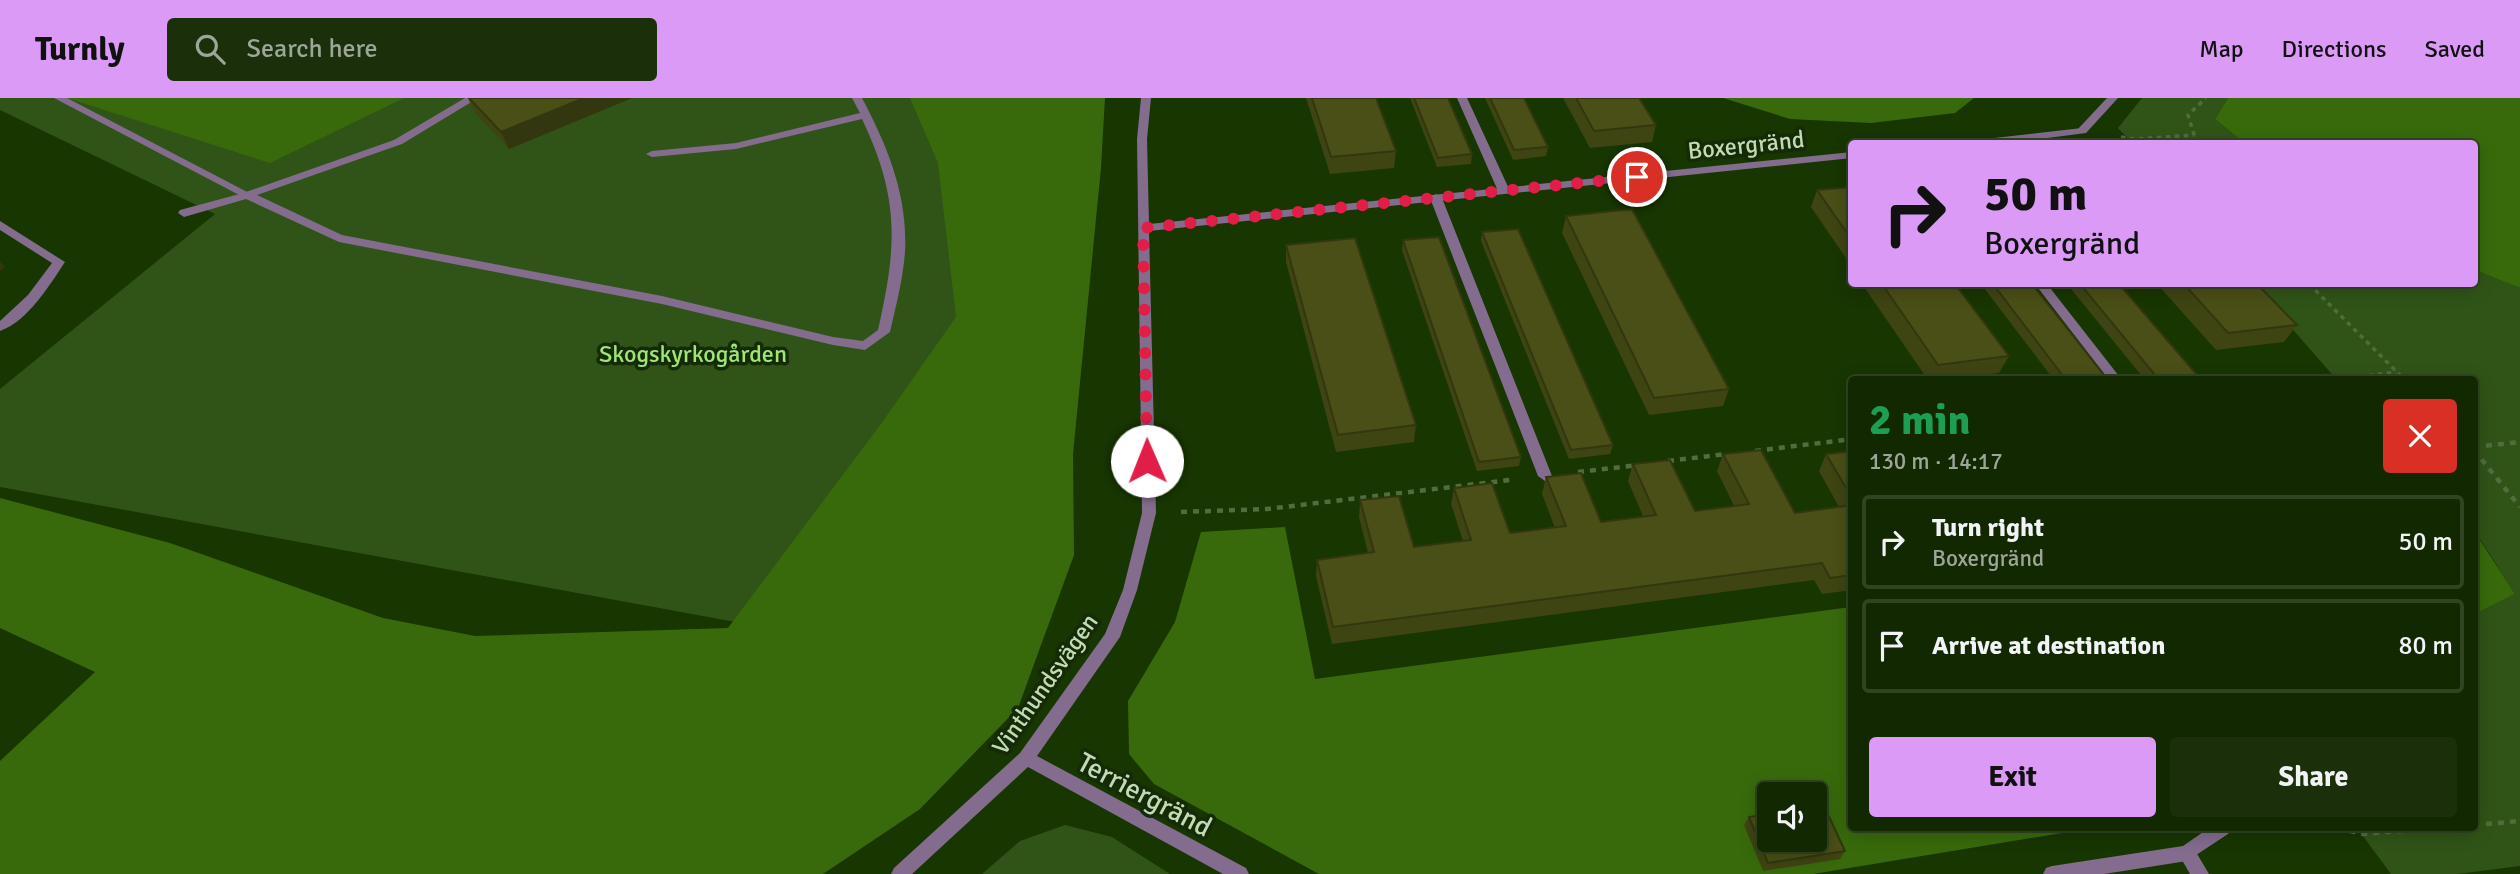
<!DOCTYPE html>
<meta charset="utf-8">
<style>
:root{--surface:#122800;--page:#1b300a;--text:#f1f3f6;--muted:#9ca699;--line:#314422;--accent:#da9af6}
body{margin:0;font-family:Signika,sans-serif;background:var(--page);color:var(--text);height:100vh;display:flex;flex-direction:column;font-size:26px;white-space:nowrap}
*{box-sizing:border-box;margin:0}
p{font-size:23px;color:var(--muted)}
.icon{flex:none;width:38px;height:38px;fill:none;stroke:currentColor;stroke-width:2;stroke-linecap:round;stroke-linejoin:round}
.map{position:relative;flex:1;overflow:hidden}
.sheet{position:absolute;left:1848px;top:278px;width:630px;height:455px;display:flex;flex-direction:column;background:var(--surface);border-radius:7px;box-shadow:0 4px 18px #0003,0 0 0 2px var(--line)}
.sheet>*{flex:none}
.banner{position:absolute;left:1848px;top:42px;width:630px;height:147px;border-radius:7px;box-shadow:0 4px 18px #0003,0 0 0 2px var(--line);background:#da9af6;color:#111;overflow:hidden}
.fabs{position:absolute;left:1757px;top:684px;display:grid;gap:14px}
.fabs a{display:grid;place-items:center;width:70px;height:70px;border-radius:7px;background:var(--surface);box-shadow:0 4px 18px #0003,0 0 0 2px var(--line);font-size:35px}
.pin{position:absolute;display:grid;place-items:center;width:60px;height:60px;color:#fff;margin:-30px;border:4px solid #fff;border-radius:50%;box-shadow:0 2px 7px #0007}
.me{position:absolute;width:77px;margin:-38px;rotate:359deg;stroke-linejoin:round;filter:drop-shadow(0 0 5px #0008)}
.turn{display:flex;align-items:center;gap:24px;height:147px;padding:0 21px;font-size:32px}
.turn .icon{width:91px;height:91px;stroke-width:2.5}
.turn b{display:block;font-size:49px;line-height:60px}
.round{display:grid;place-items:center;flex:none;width:74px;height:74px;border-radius:7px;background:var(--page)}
.overview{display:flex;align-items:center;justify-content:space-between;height:119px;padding:0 21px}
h1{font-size:42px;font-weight:700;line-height:52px;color:#1e9e55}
.button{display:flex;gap:14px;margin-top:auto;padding:14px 21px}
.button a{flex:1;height:80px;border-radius:7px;background:var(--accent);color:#111;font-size:28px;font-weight:700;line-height:80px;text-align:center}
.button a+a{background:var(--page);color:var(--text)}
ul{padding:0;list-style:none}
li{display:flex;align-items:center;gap:21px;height:94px;margin:0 14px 10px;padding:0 7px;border:4px solid var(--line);border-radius:7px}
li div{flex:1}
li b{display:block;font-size:26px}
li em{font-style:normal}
header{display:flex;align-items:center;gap:42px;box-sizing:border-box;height:98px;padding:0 35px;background:var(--accent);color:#111}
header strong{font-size:33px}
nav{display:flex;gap:38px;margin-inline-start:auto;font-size:24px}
.search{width:490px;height:63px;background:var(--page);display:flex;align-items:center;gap:18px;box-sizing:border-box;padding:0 24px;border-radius:7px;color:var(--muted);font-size:26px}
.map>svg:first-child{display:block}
.green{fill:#305417}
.forest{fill:#386a0c;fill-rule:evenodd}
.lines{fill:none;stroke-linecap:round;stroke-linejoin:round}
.path-far1{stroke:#516d3d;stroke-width:3.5;stroke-dasharray:4.5 4.5;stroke-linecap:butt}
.path{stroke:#516d3d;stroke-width:4.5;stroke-dasharray:6 6;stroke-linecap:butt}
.lane{fill:#836c8e;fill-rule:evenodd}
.street{fill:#836c8e;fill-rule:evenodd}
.wall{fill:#3f4413}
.shaded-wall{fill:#33370f}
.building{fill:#494f16;stroke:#33370f;stroke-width:2}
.route{stroke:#e11d48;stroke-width:12;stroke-dasharray:0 21.6}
.labels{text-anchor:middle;stroke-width:7;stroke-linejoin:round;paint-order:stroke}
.street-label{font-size:24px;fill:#c3dab6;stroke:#152a06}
.park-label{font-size:24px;fill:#a0e676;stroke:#152a06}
.near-street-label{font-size:28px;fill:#c3dab6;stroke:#152a06}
</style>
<header>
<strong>Turnly</strong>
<div class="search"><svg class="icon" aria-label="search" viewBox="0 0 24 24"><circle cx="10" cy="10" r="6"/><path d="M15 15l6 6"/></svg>Search here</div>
<nav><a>Map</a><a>Directions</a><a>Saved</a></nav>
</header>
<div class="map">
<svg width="2520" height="776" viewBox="0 0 2520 776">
<rect width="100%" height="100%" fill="#183600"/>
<path class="green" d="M0 0H961L1021 181 833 542 0 389V291L215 116 0 12Z
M2142 0H2228L2215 21 2244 45H2132L2118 30Z
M2475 172 2520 190V768L2457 776H2391L2357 730H2474L2475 516 2515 496 2475 433 2474 282H2337L2253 186H2474Z
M1065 727 1112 739 1170 776H982L1020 743Z"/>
<path class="forest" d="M67 0H404L270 65Z
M910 0H1105L1101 70 1073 356 1074 457 1018 610 920 711 823 776H0V663L95 574 0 530V400L170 445 383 520 475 538 728 530 881 326 956 219 938 65Z
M1723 0H1974L1955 15 1871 25 1790 21Z
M2228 0H2520V190L2475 172 2474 46 2244 45 2215 21Z
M1285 429 1315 581 1851 509 1852 730H2092L1813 776H1319L1154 686 1129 656 1128 603 1175 524 1201 434ZM1769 696H1815V742H1769Z
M2474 433 2515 496 2475 516H2474Z"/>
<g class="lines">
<path class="path-far1" d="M2121 39 2135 41 2194 37
M2197 46 2188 17 2206 0
M2309 186 2405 282
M2333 282 2396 274"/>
<path class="path" d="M2474 349 2520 344
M2474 352 2520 409
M1755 353 1852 341
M1668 363 1726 356
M1578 374 1639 367
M1181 414 1267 411 1510 382
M2474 727 2520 723
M2338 730 2363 736 2442 730"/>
<path class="lane" d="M465 0H478L402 46 257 97 342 137 662 198 833 239 863 243 878 232C897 148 900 101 862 21L736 51 652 59 646 56 652 53 736 45 860 15 852 0H862C888 49 908 98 905 154 903 181 896 208 890 234L865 252 833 247 662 206 339 144 246 101 184 119 178 115 180 112 243 95 394 42Z
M1457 0H1467L1510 93 1508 95H1500L1498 93Z
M2107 0H2118L2086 35H2078V31Z
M1436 96 1442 100 1552 378 1550 382 1545 383 1538 378 1430 100Z
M2035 186H2047L2122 282H2109Z
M2187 747 2193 749 2209 776H2190L2178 755 2181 749Z"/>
<path class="street" d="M54 0H67L253 97 247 101 243 99Z
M1141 0H1151L1147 41 1149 126 1852 54V60L1149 133 1156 415 1137 492 1120 539 1037 658 1246 770 1249 776H1223L1028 669 912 776H891L894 770 1020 655 1105 536 1123 492 1142 415 1137 41Z
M2082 30 2087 33 2086 35 2001 46H1963L1968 43Z
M0 123 65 164C49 188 28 223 0 233V223L28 197 52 165 0 132Z
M2209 730H2231L2228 736 2187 763 2104 776H2043L2046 770 2052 768 2183 748Z"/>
</g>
<path class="wall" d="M468 0H632L509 51 475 15Z
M1306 0H1376L1396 53 1394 70 1330 76Z
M1410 0H1448L1472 56 1471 66 1437 69Z
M1485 0H1524L1548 49 1546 58 1513 62Z
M1563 0H1639L1656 27 1652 44 1590 50Z
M1852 89V169L1811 109 1817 92Z
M1566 118 1729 291 1723 308 1649 317 1562 135Z
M1482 134 1613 347 1610 356 1569 361 1481 143Z
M1403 142 1521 359 1519 368 1477 373 1402 152Z
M1286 147 1416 327 1414 344 1336 354 1286 164Z
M1862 186H1955L2009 258 1999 275 1943 282H1928Z
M1981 186H2032L2108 282H2054Z
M2067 186H2119L2198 278 2195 282H2145Z
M2157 186H2257L2297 227 2284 244 2216 252Z
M1852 353V492L1822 496 1814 482 1332 546 1316 478 1317 462 1368 455 1359 419 1360 402 1414 449 1463 443 1451 406 1454 390 1510 435 1555 430 1542 396 1546 379 1601 424 1643 418 1628 383 1633 366 1695 413 1734 408 1717 373 1723 356 1795 415 1839 409 1819 373 1826 356Z
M1749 719 1845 753 1840 761 1763 773 1744 727Z"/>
<path class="shaded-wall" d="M584 0H632L509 51 501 34Z
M0 164 5 169 0 173Z"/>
<path class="building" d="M469 0H584L501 34Z
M1312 0H1376L1396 53 1331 59Z
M1414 0H1448L1472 56 1438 60Z
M1490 0H1524L1548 49 1514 52Z
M1576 0H1639L1656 27 1594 33Z
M1852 89V142L1817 92Z
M1632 111 1729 291 1654 300 1566 118Z
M1518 131 1613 347 1571 352 1482 134Z
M1439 139 1521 359 1479 364 1403 142Z
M1355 140 1416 327 1338 337 1286 147Z
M1882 186H1955L2009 258 1938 267Z
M1993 186H2032L2108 282H2066Z
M2080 186H2119L2198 278 2159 282Z
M2184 186H2257L2297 227 2228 235Z
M1761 352 1795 415 1852 407V477L1830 480 1822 465 1333 529 1317 462 1374 454 1360 402 1399 398 1414 449 1471 442 1454 390 1492 385 1510 435 1566 428 1546 379 1581 375 1601 424 1656 417 1633 366 1670 362 1695 413 1749 406 1723 356Z
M1852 353V400L1826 356Z
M1824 708 1845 753 1768 765 1749 719 1769 716V742H1815V709Z"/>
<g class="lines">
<path class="route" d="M1147 363 1143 130 1637 79"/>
</g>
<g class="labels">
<g class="street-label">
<text transform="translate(1746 47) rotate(-6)" y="8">Boxergränd</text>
<text transform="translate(1045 586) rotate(-55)" y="8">Vinthundsvägen</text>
</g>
<g class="park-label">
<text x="693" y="264">Skogskyrkogården</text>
</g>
<g class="near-street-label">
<text transform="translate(1145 696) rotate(28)" y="10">Terriergränd</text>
</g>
</g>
</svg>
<div class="fabs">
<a><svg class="icon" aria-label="sound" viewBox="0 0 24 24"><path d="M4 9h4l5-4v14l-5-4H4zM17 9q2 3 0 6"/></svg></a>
</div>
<div class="pin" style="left:1637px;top:79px;background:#d93025"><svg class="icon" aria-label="arrive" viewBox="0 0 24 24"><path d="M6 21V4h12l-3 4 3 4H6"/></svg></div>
<svg class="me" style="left:1147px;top:363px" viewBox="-20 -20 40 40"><circle r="19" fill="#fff"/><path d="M0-13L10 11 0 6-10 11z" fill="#e11d48"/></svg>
<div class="banner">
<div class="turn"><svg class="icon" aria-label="right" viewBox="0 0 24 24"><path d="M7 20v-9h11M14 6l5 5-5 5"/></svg><div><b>50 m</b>Boxergränd</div></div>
</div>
<section class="sheet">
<div class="overview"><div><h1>2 min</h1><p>130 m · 14:17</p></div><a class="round" style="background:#d93025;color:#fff"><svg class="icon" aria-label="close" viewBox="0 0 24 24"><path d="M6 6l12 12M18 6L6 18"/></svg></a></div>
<ul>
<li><svg class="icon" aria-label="right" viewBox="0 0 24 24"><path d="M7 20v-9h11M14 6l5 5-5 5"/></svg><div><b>Turn right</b><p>Boxergränd</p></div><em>50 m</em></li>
<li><svg class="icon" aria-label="arrive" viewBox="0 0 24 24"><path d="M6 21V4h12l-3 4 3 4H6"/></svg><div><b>Arrive at destination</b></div><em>80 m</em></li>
</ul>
<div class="button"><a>Exit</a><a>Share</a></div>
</section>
</div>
